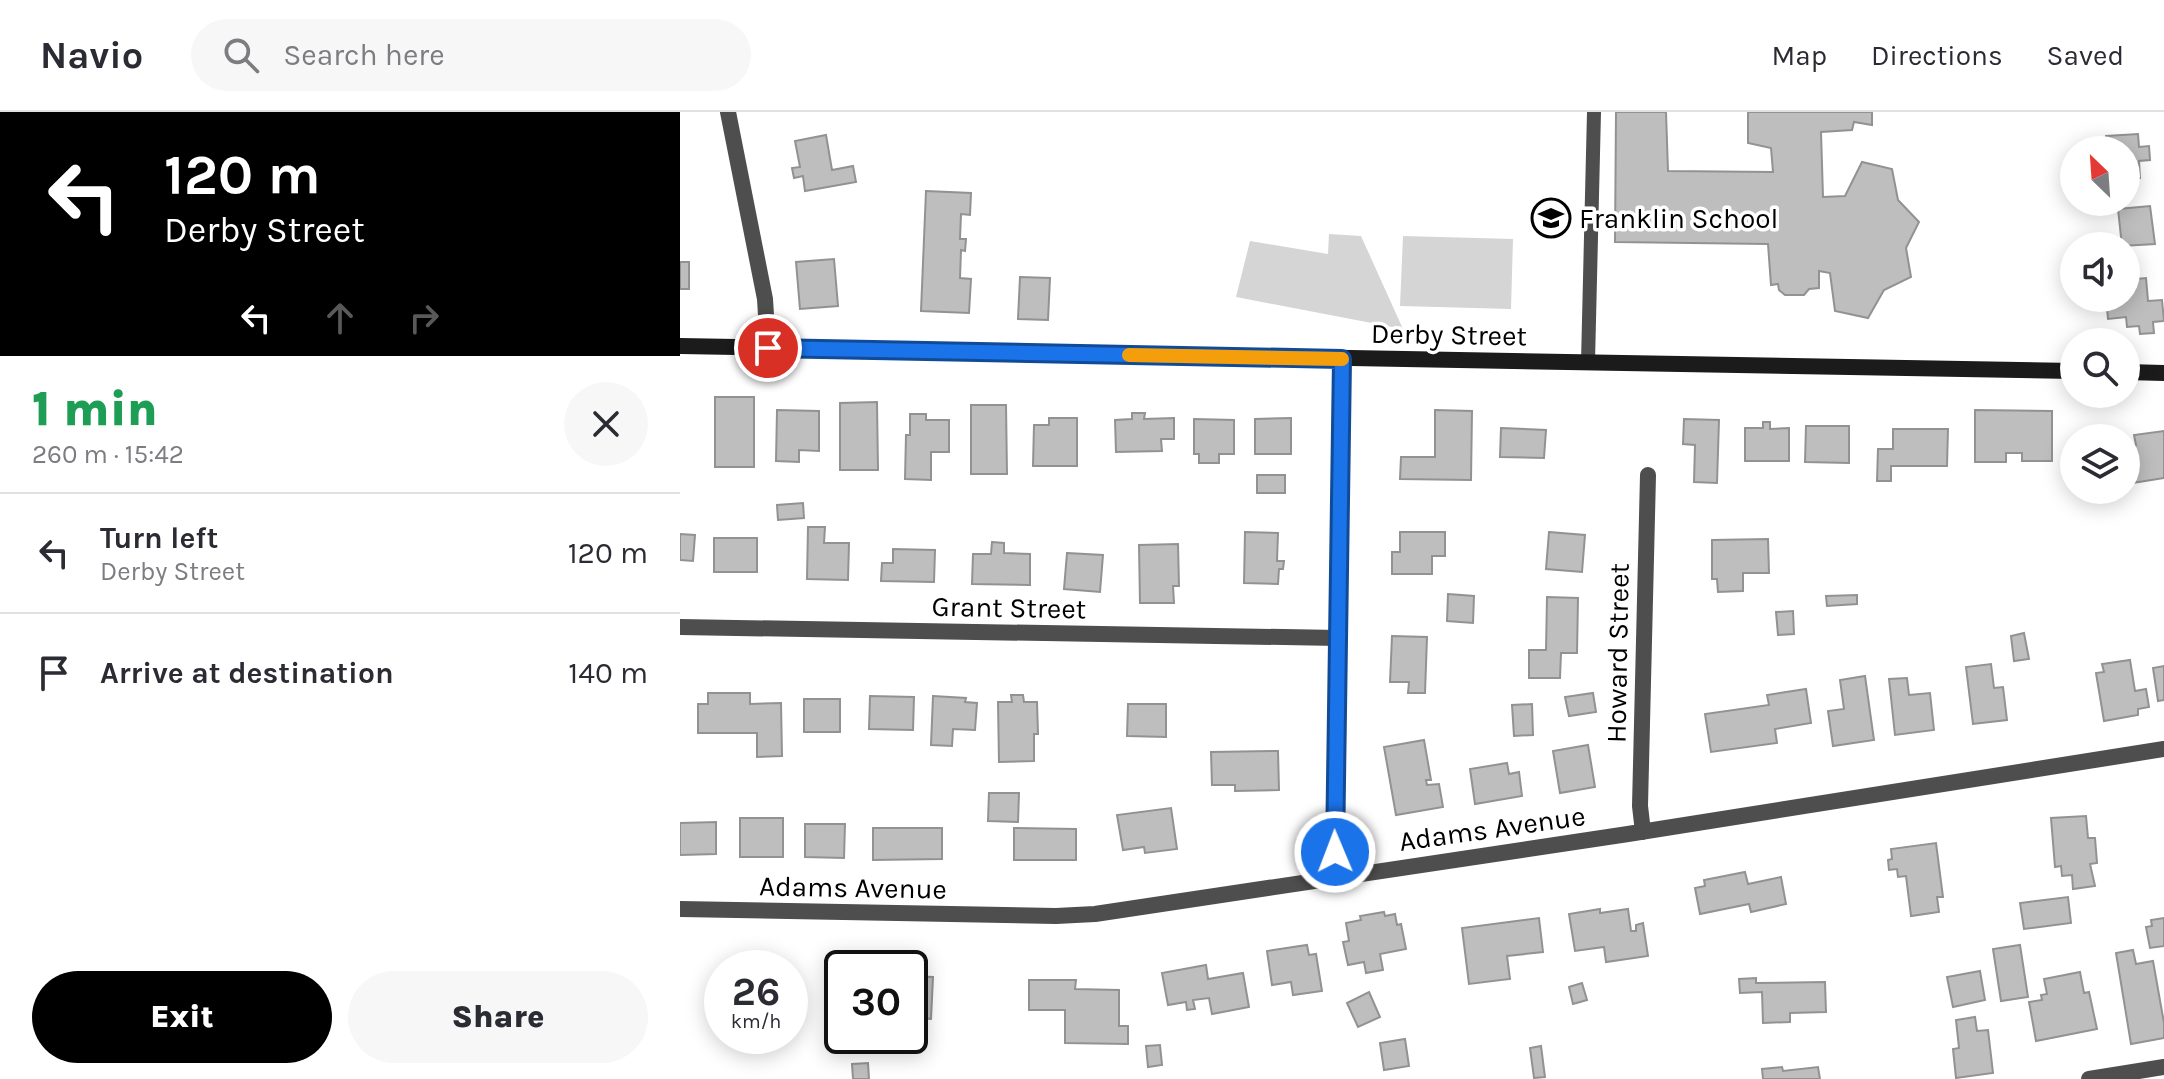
<!DOCTYPE html>
<meta charset="utf-8">
<style>
:root{--surface:#fff;--page:#f7f7f7;--text:#2b2b33;--muted:#7c7c81;--line:#e1e1e2;--accent:#000}
body{margin:0;font-family:Karla,sans-serif;background:var(--page);color:var(--text);height:100vh;display:flex;flex-direction:column;font-size:30px;white-space:nowrap}
*{box-sizing:border-box;margin:0}
p{font-size:26px;color:var(--muted)}
.icon{flex:none;width:44px;height:44px;fill:none;stroke:currentColor;stroke-width:2;stroke-linecap:round;stroke-linejoin:round}
.map{position:relative;flex:1;overflow:hidden}
.panel{display:flex;flex-direction:column;background:var(--surface);width:680px}
.panel>*{flex:none}
.top-card{background:#000;color:#fff;overflow:hidden}
.needle{width:52px;rotate:335deg}
.controls{position:absolute;left:1380px;top:24px;display:grid;gap:16px}
.controls a{display:grid;place-items:center;width:80px;height:80px;border-radius:50%;background:var(--surface);box-shadow:0 4px 20px #0003;font-size:40px}
.speed{position:absolute;left:24px;top:838px;display:flex;gap:16px;font-size:40px;font-weight:700;text-align:center}
.speed>*{display:grid;place-content:center;width:104px;height:104px;border-radius:50%;background:var(--surface);box-shadow:0 4px 20px #0003;line-height:1}
.speed small{font-size:20px;font-weight:400}
.speed .limit{border:4px solid #111;border-radius:12px;background:#fff;color:#111}
.pin{position:absolute;display:grid;place-items:center;width:68px;height:68px;color:#fff;margin:-34px;border:4px solid #fff;border-radius:50%;box-shadow:0 2px 8px #0007}
.me{position:absolute;width:88px;margin:-44px;rotate:359deg;stroke-linejoin:round;filter:drop-shadow(0 0 6px #0008)}
.turn{display:flex;align-items:center;gap:28px;height:168px;padding:0 32px;font-size:36px}
.turn .icon{width:104px;height:104px;stroke-width:2.5}
.turn b{display:block;font-size:56px;line-height:68px}
.lanes{display:flex;align-items:center;height:76px;padding:0 32px;background:#0003;justify-content:center;gap:40px;direction:ltr}
.lanes .off{opacity:.35}
.round{display:grid;place-items:center;flex:none;width:84px;height:84px;border-radius:42px;background:var(--page)}
.overview{display:flex;align-items:center;justify-content:space-between;height:136px;padding:0 32px}
h1{font-size:48px;font-weight:800;line-height:60px;color:#1e9e55}
.button{display:flex;gap:16px;margin-top:auto;padding:16px 32px}
.button a{flex:1;height:92px;border-radius:48px;background:var(--accent);color:#fff;font-size:32px;font-weight:800;line-height:92px;text-align:center}
.button a+a{background:var(--page);color:var(--text)}
ul{padding:0;list-style:none}
li{display:flex;align-items:center;gap:24px;height:120px;padding:0 32px;border-top:2px solid var(--line)}
li div{flex:1}
li b{display:block;font-size:30px}
li em{font-style:normal}
header{display:flex;align-items:center;gap:48px;box-sizing:border-box;height:112px;padding:0 40px;background:var(--surface);border-bottom:2px solid var(--line)}
header strong{font-size:38px}
nav{display:flex;gap:44px;margin-inline-start:auto;font-size:28px}
.search{width:560px;height:72px;background:var(--page);display:flex;align-items:center;gap:20px;box-sizing:border-box;padding:0 28px;border-radius:44px;color:var(--muted);font-size:30px}
main{display:flex;flex:1;min-height:0}
.map>svg:first-child{display:block}
.green{fill:#d5d5d5}
.building{fill:#bebebe;stroke:#929292;stroke-width:2}
.lines{fill:none;stroke-linecap:round;stroke-linejoin:round}
.lane{stroke:#4e4e4e;stroke-width:14}
.street{stroke:#4e4e4e;stroke-width:16}
.secondary{stroke:#1b1b1b;stroke-width:16}
.route-casing{stroke:#114b97;stroke-width:20}
.route{stroke:#1a73e8;stroke-width:14}
.slow{stroke:#f59e0b;stroke-width:14}
.labels{text-anchor:middle;stroke-width:7;stroke-linejoin:round;paint-order:stroke}
.poi-label{font-size:28px;fill:#000;stroke:#fff;text-anchor:start}
.street-label{font-size:28px;fill:#000;stroke:#fff}
</style>
<header>
<strong>Navio</strong>
<div class="search"><svg class="icon" aria-label="search" viewBox="0 0 24 24"><circle cx="10" cy="10" r="6"/><path d="M15 15l6 6"/></svg>Search here</div>
<nav><a>Map</a><a>Directions</a><a>Saved</a></nav>
</header>
<main>
<section class="panel">
<div class="top-card">
<div class="turn"><svg class="icon" aria-label="left" viewBox="0 0 24 24"><path d="M17 20v-9H6M10 6l-5 5 5 5"/></svg><div><b>120 m</b>Derby Street</div></div>
<div class="lanes"><svg class="icon" aria-label="left" viewBox="0 0 24 24"><path d="M17 20v-9H6M10 6l-5 5 5 5"/></svg><svg class="icon off" aria-label="ahead" viewBox="0 0 24 24"><path d="M12 20V5M6 11l6-6 6 6"/></svg><svg class="icon off" aria-label="right" viewBox="0 0 24 24"><path d="M7 20v-9h11M14 6l5 5-5 5"/></svg></div>
</div>
<div class="overview"><div><h1>1 min</h1><p>260 m · 15:42</p></div><a class="round"><svg class="icon" aria-label="close" viewBox="0 0 24 24"><path d="M6 6l12 12M18 6L6 18"/></svg></a></div>
<ul>
<li><svg class="icon" aria-label="left" viewBox="0 0 24 24"><path d="M17 20v-9H6M10 6l-5 5 5 5"/></svg><div><b>Turn left</b><p>Derby Street</p></div><em>120 m</em></li>
<li><svg class="icon" aria-label="arrive" viewBox="0 0 24 24"><path d="M6 21V4h12l-3 4 3 4H6"/></svg><div><b>Arrive at destination</b></div><em>140 m</em></li>
</ul>
<div class="button"><a>Exit</a><a>Share</a></div>
</section>
<div class="map">
<svg width="1484" height="967" viewBox="0 0 1484 967">
<rect width="100%" height="100%" fill="#fff"/>
<path class="green" d="M649 122 681 124 723 217 556 185 570 129 648 142Z
M723 124 833 127 831 197 720 194Z"/>
<path class="building" d="M936 0H986L988 59 1093 60 1091 36 1068 31V0H1192V13L1174 10 1172 18 1141 20 1143 85 1165 84 1182 50 1212 57 1218 88 1239 110 1226 136 1231 165 1204 178 1188 206 1155 199 1150 161 1139 159V176L1129 177 1124 183H1105L1099 178 1098 172 1091 173 1088 132 935 130Z
M1458 22 1459 35 1469 34 1470 48 1459 49 1460 66 1446 67V38H1427L1426 24Z
M146 23 152 58 173 54 176 70 125 79 123 64 114 66 112 56 120 55 115 29Z
M246 79 291 81 290 103 281 102 280 127H286L285 139 281 138 280 166 291 167 289 201 241 199Z
M1470 94 1475 132 1442 134 1438 97Z
M154 147 158 194 120 197 116 150Z
M0 150H9V177H0Z
M340 165 370 166 368 208 338 207Z
M1466 166 1468 189 1482 188 1484 209 1473 210 1474 221 1460 222 1459 214 1447 215 1446 205 1428 207 1426 186H1446V168Z
M35 285H74V355H35Z
M197 290 198 358H160V291Z
M291 293H326L327 362H291Z
M97 298 139 299V339L119 338V350L96 349Z
M755 298 792 299 791 368 720 367 721 345H755Z
M1295 298 1372 299V349H1342V341H1326V350H1295Z
M452 301H465L464 307 494 306V327H481L482 339 436 340 435 308 452 307Z
M230 302H246V308H269V340H251V368L225 367 226 323H230Z
M369 306H397V354H353L354 313H369Z
M611 306V342H575V307Z
M514 307 554 308V342H539V351H519V342H514Z
M1004 307 1039 308 1037 371 1014 370 1015 333 1003 332Z
M1083 310H1090V317L1109 316V349H1065V316H1083Z
M1126 314H1169V351L1125 350Z
M821 316 866 318 864 346 820 345Z
M1213 317H1268L1267 354H1211V369H1197L1198 337H1213Z
M1484 319V366L1446 372V334L1456 333 1454 323Z
M577 363H605V381H577Z
M123 391 124 406 98 408 97 393Z
M128 415H145L144 431H169L168 468 127 467Z
M565 420 598 421 597 449H604L603 457H599L598 472 564 471Z
M720 420H765V444H752V462H712V440H720Z
M869 420 905 423 902 460 866 457Z
M0 422 15 423 13 449 0 448Z
M34 426H77V460H34Z
M1088 427 1089 461H1063V479L1038 480 1037 467H1032V428Z
M312 430 324 431V441L350 442V473L292 472 293 442H311Z
M498 432 499 474H493L494 491H460L459 433Z
M213 437 255 438 254 470 201 469 202 451H213Z
M387 441 423 443 420 480 384 477Z
M768 482 794 484 793 511 767 509Z
M1177 483V492L1147 494 1146 484Z
M867 485 898 486 897 541H881L880 566H849V538H866Z
M1113 499 1114 522 1098 523 1096 500Z
M1344 521 1349 547 1334 549 1331 524Z
M712 524 747 525 745 581H728L729 570H710Z
M1450 548 1455 579 1466 577 1469 595 1458 597V603L1424 609 1416 561 1424 560 1422 552Z
M1311 552 1314 576 1323 575 1327 608 1293 612 1286 555Z
M1484 554V588L1478 589 1473 556Z
M1185 564 1194 628 1153 634 1148 599 1164 597 1160 568Z
M1227 566 1229 583 1250 581 1254 618 1215 623 1209 567Z
M1126 577 1131 611 1095 617 1097 631 1031 640 1025 602 1089 593 1087 583Z
M28 581H70V592L101 591 102 644 77 645V621H18V592H28Z
M913 581 916 600 889 604 885 585Z
M331 583H343L344 590H357L358 622H354V649L319 650 318 590H332Z
M190 584 234 585 233 618 189 617Z
M253 584 286 586 285 590 297 591 295 618 273 617 272 634 251 633Z
M124 587H160V620H124Z
M448 592H486V625L447 624Z
M852 592 853 623 834 624 832 593Z
M744 628 751 668H746L747 673 759 672 763 695 716 703 704 635Z
M908 633 915 675 880 681 873 639Z
M598 639 599 678 555 679V673H532L531 640Z
M827 651 829 662 839 660 842 684 795 692 790 657Z
M309 681H339L338 710 308 709Z
M491 696 497 737 465 741 464 735 443 738 437 703Z
M1406 704 1408 726H1415L1417 751 1410 752 1415 774 1393 777 1392 763 1382 764 1381 754 1375 755 1371 706Z
M60 706H103V745H60Z
M36 710V742L0 743V711Z
M125 712H165L164 746 125 745Z
M193 716H262V747L193 748Z
M334 716 396 717V748H334Z
M1256 731 1263 785H1257L1259 800 1231 804 1226 764 1218 765 1217 757 1209 758 1208 748 1212 747 1211 737Z
M1065 760 1068 772 1101 765 1106 792 1071 800 1069 792 1020 802 1015 776 1025 774 1024 768Z
M1388 785 1391 811 1344 817 1340 791Z
M920 797V801L948 797 951 819H956V813L963 811 968 844 926 850 924 835 895 839 889 802Z
M704 800 705 804 715 802 717 813 721 812 726 837 700 842 703 858 686 861 684 850 668 853 663 830 669 829 666 811 681 808 680 804Z
M859 806 863 840 827 844 830 867 789 872 782 816Z
M1484 806V834L1470 836 1466 815 1472 814 1471 808Z
M627 833 629 843 636 842 642 879 613 883 611 870 592 873 587 839Z
M1340 833 1348 885 1321 889 1313 837Z
M1453 838 1456 852 1473 849 1484 911V926L1451 932 1436 841Z
M526 853 528 867 563 861 569 895 532 902 529 886 513 888 515 897 507 898 506 890 488 893 482 861Z
M1300 859 1305 888 1273 895 1267 865Z
M1400 860 1404 881 1409 880 1417 917 1356 929 1349 890 1362 888 1361 883 1367 882 1364 867Z
M162 862V901H150L149 863Z
M230 864 253 865 251 907 240 906V898H230Z
M1076 866V871L1145 870 1146 900 1110 901V910L1083 911 1082 880 1060 881 1059 867Z
M349 868H396L395 877 439 878V914H448V932L385 931V898H349Z
M902 871 907 888 893 892 889 875Z
M689 880 700 905 678 915 667 891Z
M1295 905 1297 919 1308 918 1313 961 1276 966 1273 937 1279 936 1276 908Z
M725 927 729 954 704 958 700 931Z
M480 933 482 953 468 955 466 934Z
M861 934 865 965 854 966 850 936Z
M188 951 189 967H173L172 952Z
M1102 955 1103 959 1138 955 1140 967H1083L1082 957Z"/>
<g class="lines">
<path class="lane" d="M908 250 914 0"/>
<path class="street" d="M48 0 85 187 88 236
M0 515 658 526
M963 720 960 694 968 363
M658 765 654 722 662 247
M0 797 376 804 415 802 948 722 1484 637
M1409 967 1484 955"/>
<path class="secondary" d="M0 234 1394 259
M1446 260 1484 261"/>
</g>
<g class="lines">
<g class="route-casing">
<path id="route" d="M88 236 662 247 655 740"/>
</g>
<use href="#route" class="route"/>
<path class="slow" d="M449 243 662 247"/>
</g>
<defs>
<g id="school-ring" transform="scale(2)"><circle r="9.5" fill="#fff" stroke="#000" stroke-width="1.5"/><path d="M0-5L7-2L0 1L-7-2ZM-4 1L0 2.5L4 1V4Q0 6-4 4Z" fill="#000"/></g>
</defs>
<g fill-rule="evenodd">
<use href="#school-ring" x="871" y="106"/>
</g>
<g class="labels">
<g class="poi-label">
<text x="899" y="116">Franklin School</text>
</g>
<g class="street-label">
<text transform="translate(769 222) rotate(1)" y="10">Derby Street</text>
<text transform="translate(329 495) rotate(1)" y="10">Grant Street</text>
<text transform="translate(937 541) rotate(-89)" y="10">Howard Street</text>
<text transform="translate(812 716) rotate(-8)" y="10">Adams Avenue</text>
<text transform="translate(173 775) rotate(1)" y="10">Adams Avenue</text>
</g>
</g>
</svg>
<div class="controls">
<a><svg class="needle" viewBox="-14 -14 28 28"><path d="M0-13l5 13h-10z" fill="#e53935"/><path d="M0 13l5-13h-10z" fill="#7c7c81"/></svg></a>
<a><svg class="icon" aria-label="sound" viewBox="0 0 24 24"><path d="M4 9h4l5-4v14l-5-4H4zM17 9q2 3 0 6"/></svg></a>
<a><svg class="icon" aria-label="search" viewBox="0 0 24 24"><circle cx="10" cy="10" r="6"/><path d="M15 15l6 6"/></svg></a>
<a><svg class="icon" aria-label="layers" viewBox="0 0 24 24"><path d="M12 4l9 5-9 5-9-5zM3 14l9 5 9-5"/></svg></a>
</div>
<div class="speed"><div>26<small>km/h</small></div><div class="limit">30</div></div>
<div class="pin" style="left:88px;top:236px;background:#d93025"><svg class="icon" aria-label="arrive" viewBox="0 0 24 24"><path d="M6 21V4h12l-3 4 3 4H6"/></svg></div>
<svg class="me" style="left:655px;top:740px" viewBox="-20 -20 40 40"><circle r="17" fill="#1a73e8" stroke="#fff" stroke-width="3"/><path d="M0-11L8 9 0 5-8 9z" fill="#fff"/></svg>
</div>
</main>
